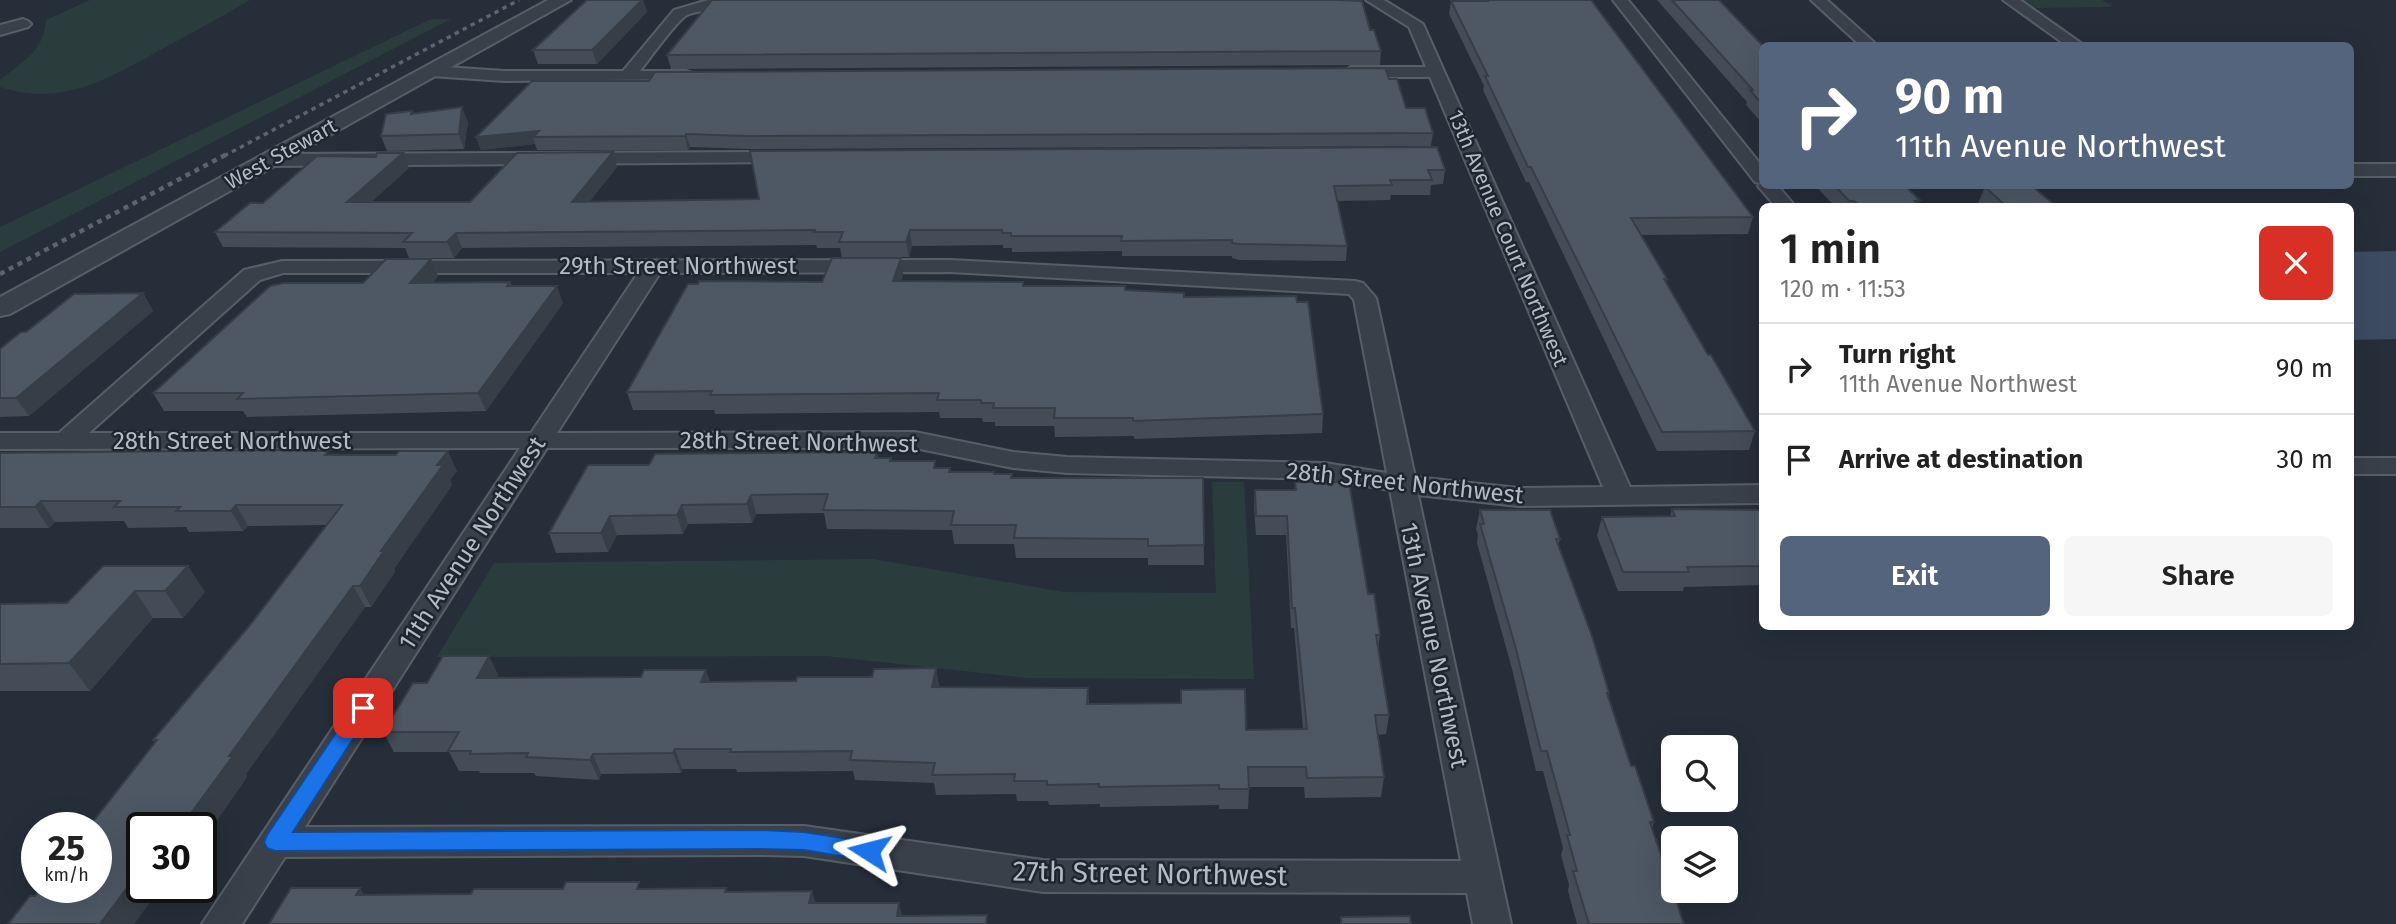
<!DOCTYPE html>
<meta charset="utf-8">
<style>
:root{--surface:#fff;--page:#f6f6f6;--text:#222;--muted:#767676;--line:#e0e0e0;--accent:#55647d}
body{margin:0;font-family:"Fira Sans",sans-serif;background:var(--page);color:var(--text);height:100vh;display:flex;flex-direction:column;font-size:26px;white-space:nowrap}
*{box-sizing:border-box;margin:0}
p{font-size:23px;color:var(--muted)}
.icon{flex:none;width:38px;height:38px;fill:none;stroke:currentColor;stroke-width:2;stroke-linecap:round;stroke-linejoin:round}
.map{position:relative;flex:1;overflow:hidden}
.drawer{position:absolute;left:1759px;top:203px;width:595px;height:427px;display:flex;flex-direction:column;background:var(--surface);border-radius:10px;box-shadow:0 7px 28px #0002}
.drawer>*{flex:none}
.top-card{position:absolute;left:1759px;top:42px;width:595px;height:147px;border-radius:10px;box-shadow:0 7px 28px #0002;background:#55647d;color:#fff;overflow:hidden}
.buttons{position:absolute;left:1661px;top:735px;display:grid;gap:14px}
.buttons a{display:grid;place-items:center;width:77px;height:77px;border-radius:10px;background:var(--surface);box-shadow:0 7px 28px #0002;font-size:35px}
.speed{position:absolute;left:21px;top:812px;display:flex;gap:14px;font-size:35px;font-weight:700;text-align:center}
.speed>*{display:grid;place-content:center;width:91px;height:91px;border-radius:50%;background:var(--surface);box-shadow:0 7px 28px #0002;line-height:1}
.speed small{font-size:18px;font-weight:400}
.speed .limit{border:4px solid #111;border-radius:10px;background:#fff;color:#111}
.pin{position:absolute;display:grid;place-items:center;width:60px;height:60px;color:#fff;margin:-30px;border-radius:14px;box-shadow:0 4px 10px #0006}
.me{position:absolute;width:77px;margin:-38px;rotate:279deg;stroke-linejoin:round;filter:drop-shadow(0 0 5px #0008)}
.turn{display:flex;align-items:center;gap:24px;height:147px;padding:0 21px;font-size:32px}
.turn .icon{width:91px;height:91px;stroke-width:2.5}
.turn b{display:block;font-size:49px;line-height:60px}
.round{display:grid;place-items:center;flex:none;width:74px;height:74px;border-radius:10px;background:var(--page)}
.summary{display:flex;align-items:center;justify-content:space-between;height:119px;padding:0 21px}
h1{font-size:42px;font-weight:600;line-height:52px}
.action{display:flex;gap:14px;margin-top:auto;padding:14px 21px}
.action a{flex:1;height:80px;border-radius:10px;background:var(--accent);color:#fff;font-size:28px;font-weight:600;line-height:80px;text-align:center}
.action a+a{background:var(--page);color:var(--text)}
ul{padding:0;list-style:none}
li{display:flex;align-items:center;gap:21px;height:91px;padding:0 21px;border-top:2px solid var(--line)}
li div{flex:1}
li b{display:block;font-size:26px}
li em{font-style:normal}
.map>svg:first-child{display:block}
.green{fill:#2b3c3d}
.water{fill:#3d4b61}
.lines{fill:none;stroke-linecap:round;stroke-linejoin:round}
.minor-casing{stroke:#575e68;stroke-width:4}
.tertiary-casing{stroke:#575e68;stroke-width:4}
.minor{fill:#39404a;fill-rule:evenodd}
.tertiary{fill:#39404a;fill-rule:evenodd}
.rail-far1{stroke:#5c6471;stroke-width:3.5;stroke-dasharray:4.5 4.5;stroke-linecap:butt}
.rail{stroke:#5c6471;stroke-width:4.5;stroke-dasharray:5 5;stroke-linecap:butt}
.wall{fill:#434c57}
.shaded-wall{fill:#373e47}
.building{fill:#4e5865;stroke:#373e47;stroke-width:2}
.route{fill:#1a73e8;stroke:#114b97;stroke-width:2}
.labels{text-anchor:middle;stroke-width:5;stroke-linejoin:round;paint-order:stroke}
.far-street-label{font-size:21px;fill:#b5bbc6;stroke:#1e252f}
.street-label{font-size:24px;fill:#b5bbc6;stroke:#1e252f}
.near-street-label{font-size:28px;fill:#b5bbc6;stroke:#1e252f}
</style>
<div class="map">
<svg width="2396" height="924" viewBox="0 0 2396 924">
<rect width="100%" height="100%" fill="#262e3a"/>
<path class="green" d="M90 0H250C221 17 193 32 164 48 111 77 63 108 0 87V80C23 61 43 53 46 20Z
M2022 0H2102L2114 7 2034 8Z
M431 19H451L0 252V227Z
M1212 482H1244L1254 679 1027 678 826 656 437 657 494 563 873 559 1064 592 1216 593Z"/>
<path class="water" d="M2396 251V339L2350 340V252Z"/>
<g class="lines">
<g class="minor-casing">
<path id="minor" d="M708 0H745L751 4C742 12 705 7 687 15 676 21 649 60 640 71H686L692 73 694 76 692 79 504 81 431 76 423 71 431 66 504 71H623L674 10Z
M1366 0H1384L1423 24 1630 487 1762 485V503L1518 506 1418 495 1511 924H1473L1467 893 1043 892 804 856 759 855 285 857 242 924H202L520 448 0 449V433H59L244 270 282 261 950 260 1355 281 1363 283 1376 298 1415 477 1518 488 1603 487 1430 77H1351L1343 72 1351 67H1426L1409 27ZM950 272 1349 294 1354 300 1387 473 1325 463 1067 457 1013 452 915 432 557 433 660 273ZM283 273H638L531 433H89L260 280ZM547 448H915L1013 468 1067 473 1325 479 1390 490 1461 861 1043 860 804 826 305 827Z
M1613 0H1628L1762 166V186H1778L1795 206H1775L1758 186 1760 183 1755 182Z
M1811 0H1827L1878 46H1861Z
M2003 0H2020L2085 46H2067Z
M23 19 28 21 31 24 28 27 0 35V25Z
M787 152 794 154 796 158 794 162 271 166 262 160 271 154Z
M2350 164H2396V176H2350Z
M2350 458H2396V474H2350Z"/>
</g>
<g class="tertiary-casing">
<path id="tertiary" d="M548 0H571L10 314 0 316V297Z"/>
</g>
<use href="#minor" class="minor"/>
<use href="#tertiary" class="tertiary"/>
<path class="rail-far1" d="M224 156 519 0"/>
<path class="rail" d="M0 274 227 154"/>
</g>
<path class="wall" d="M587 0H643L647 12 597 64H538L533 50Z
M1456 0H1591L1753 217 1748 234 1641 235 1667 279 1666 283 1708 355 1755 431 1749 450 1657 451 1529 182H1526L1483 90 1484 86 1449 14 1451 1H1458Z
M1657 0H1719L1762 46V123L1746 105 1747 102Z
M1370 30 1381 51 1380 65 671 69 667 55Z
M1389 79 1406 108 1433 133 1431 146 750 149 690 147 688 150H537L535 144 481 150 476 137Z
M412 111 413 113 468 122 464 149 387 151 381 136Z
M617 167 589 202 759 199 1445 170 1443 184 1431 185 1430 195H1391L1390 200 1337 201 1347 246 1346 261 1239 260 1232 258V256H1122V251L1012 252V248H1003V245L912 246 909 257 842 258 840 248H817L816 245 462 248 454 258H409L405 248 223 247 215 232 263 203 409 168 371 202H470Z
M1816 186H1905L1920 200 1918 204 1921 206H1834Z
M1985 187 2056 206H1982L1978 203Z
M901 258 903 275 901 281 1125 290 1184 297 1323 414 1322 433 1134 439V436L1055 437 1054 426H995V422H983L982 418H940L939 412 715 414 714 410H633L627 392 822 282Z
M438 276 432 283 510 282 512 286 563 303 486 411 247 417 243 411H164L153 393Z
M143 293 153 311 29 416 0 417V349Z
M877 452 878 458H891L892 461 936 468H950L951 472 1012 474V478H1203L1204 565H1148V558H1016L1014 544H954L952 530 827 529 824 513 756 514 752 523 688 524 683 534 617 535 608 552 556 553 549 533 649 465Z
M0 453 330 455 457 471 450 480 452 485 394 569 395 572 371 607H365L246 774 247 777 201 843V828H142V887H165L155 902H150L134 924H8L35 896 155 743 153 740 250 625 326 525 248 526 243 531 189 532 186 527 128 528 124 521 55 522 49 528H0Z
M1295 482 1368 594 1380 635 1378 647 1389 715 1386 734 1378 735 1384 777 1381 797 1305 798 1304 787H1249L1248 809H1219V805L1100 807V804L1049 805 1048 801H1017L1016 794 936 795 934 783 855 780 853 771 737 772 736 769H682L681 773 601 774 599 780 536 776 534 773H480L479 771H459L449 752H394L383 732 427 683 489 656 498 675 497 678 641 677 706 670 710 682 796 681 872 677 936 668 939 687 1088 688 1089 704 1246 730 1303 729 1294 628H1291L1286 535H1256L1254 509 1255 490H1295Z
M1672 509 1762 510V585L1684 587 1683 591H1618L1597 536 1602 517 1670 516Z
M1480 510 1560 539 1558 545 1609 693 1608 697 1631 766 1654 822 1652 828 1684 924H1577L1568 891 1569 885 1561 855 1563 848 1543 771H1536L1512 669 1477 543 1478 534 1476 529Z
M103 566 205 592 183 618H153L90 691H0V604L67 603Z"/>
<path class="shaded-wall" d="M642 0H643L647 12 597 64 592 50Z
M462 107 468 122 464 149 459 134Z
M539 131 533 137 535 144 481 150 476 137Z
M686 134 690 147 688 150 685 136Z
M613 152 617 167 577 217 572 202Z
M403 153 409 168 354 217 347 202Z
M910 230 912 246 909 257 906 242Z
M456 233 462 248 454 258 447 242Z
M901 258 903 275 896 298 893 281Z
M431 259 438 276 417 300 410 283Z
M557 286 563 303 486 411 478 393Z
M143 293 153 311 29 416 16 398Z
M448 451 457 471 450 480 452 485 394 569 395 572 371 607 360 586 437 465Z
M751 495 756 514 752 523 747 504Z
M41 501 55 522 49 528 35 507Z
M236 505 248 526 243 531 231 511Z
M682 505 688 524 683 534 677 515Z
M610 516 617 535 608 552 601 533Z
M188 566 205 592 183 618 165 591Z
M353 586 365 607 246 774 247 777 201 843V828H180L229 756Z
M135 591 153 618 90 691 69 663Z
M489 656 498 675 486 697 477 678Z
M936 668 939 688 932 687Z
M706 670 712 690 701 682Z
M675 749 682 769 681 773 673 753Z
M593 754 601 774 599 780 590 760Z
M142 874V887L137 881Z
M132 881 150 902 134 924H100Z
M142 887H165L155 902Z
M360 888 373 907 356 895Z
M812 891 818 911 809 903Z
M899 903 904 923 897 916Z"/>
<path class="building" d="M587 0H642L592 50H533Z
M712 0H1337L1362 1 1370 30H1374L1381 51 667 55Z
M1487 0H1591L1753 217 1631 218 1667 279H1664L1708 355H1711L1755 431 1662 432 1531 167H1528L1485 76H1488L1451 1H1489Z
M1672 0H1719L1763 46 1762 104 1750 90H1753Z
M1385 68 1389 79H1397L1406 108H1425L1433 133 747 136 686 134 685 136 533 137 539 131 476 137 532 81H649L655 72Z
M462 107 459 134 381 136 386 114 412 111 411 114Z
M1437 147 1445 170H1428L1432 180H1390L1392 185 1334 186 1347 246 1239 244 1232 243V240L1121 241 1122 236H1011V233H1002V230H910L906 242H839L843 232H814L815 230 456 233 447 242H403L412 233 215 232 250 203H263L317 156 376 157 377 153H403L347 202H470L517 153 613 152 572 202 759 199 750 151Z
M1835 186H1905L1920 200 1915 201 1921 206H1859L1854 201H1849Z
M2032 186 2056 206H2006L1985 187Z
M832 258H901L893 281 1023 282V286H1125V290L1184 293V297L1296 296 1297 302H1308L1323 414 1133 421V418H1054L1055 408H993L994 403H981V400H937L939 393 710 395 712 391 627 392 688 284H698L699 281 822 282Z
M386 259H431L410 283 510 282 507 286H557L478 393 237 399 243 393H153L270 286 284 283H363Z
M143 293 16 398H0V349L21 332H26L74 294Z
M285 450 328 451 325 455H396L399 451H448L437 465H443L381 551H384L360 586H353L229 756H233L180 828H142V874L137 881H132L100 924H8L30 896H35L41 887H96V828H88L157 740H153L250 625 342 505H236L231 511H176L180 507H114L120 501H41L35 507H0V453Z
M877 452 875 458H891L890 461H935L934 468H950L949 472H994V474H1012L1011 478H1203L1204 545 1148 546V539L1014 538 1016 525H951L954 511 823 510 828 494 751 495 747 504 682 505 677 515 610 516 601 533H549L588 465H649L655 454Z
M1295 482H1349L1368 594H1374L1380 635H1376L1389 715H1375L1384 777 1307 778 1306 767H1248L1249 789H1219V785L1099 787V784L1047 785V781H1014L1015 774 932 775 935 763 850 760 852 751 730 752 731 749H675L673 753 593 754 590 760 526 757 528 753 470 754 471 751H448L459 732H383L413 683H427L443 656H489L477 678 641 677 644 670H706L701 682 796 681 797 677H872L874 669 936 668 932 687 1088 688 1087 704 1181 703V690L1245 689 1246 730 1307 729 1295 608H1292L1287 516H1256L1255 490H1296Z
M1672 509 1762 510V566L1687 567 1689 572H1623L1602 517 1675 516Z
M1480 510H1550L1560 539H1556L1592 636 1609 693H1607L1631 766H1635L1654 822H1650L1684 924H1589L1573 871H1577L1567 835H1570L1547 751H1541L1516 649 1480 524H1484Z
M103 566H188L165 591H135L69 663 0 664V604L67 603Z
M566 882H639L637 889 726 888 725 892 812 891 809 903H899L897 916 987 915 986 924H269L291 888H360L356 895 471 894 474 889H563Z
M1410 916 1411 924H1341V917Z"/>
<path class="route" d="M363 700 370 703 373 708 293 832 760 830 804 832 869 842 877 845 880 851 877 858 869 861 804 850 760 849 275 851 267 848 264 842 267 835 356 703Z"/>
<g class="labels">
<g class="far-street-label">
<text transform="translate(281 154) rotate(-29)" y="7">West Stewart</text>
<text transform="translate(1508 238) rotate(67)" y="7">13th Avenue Court Northwest</text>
</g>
<g class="street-label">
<text x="678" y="274">29th Street Northwest</text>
<text x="232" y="449">28th Street Northwest</text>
<text transform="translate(799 442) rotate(1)" y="8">28th Street Northwest</text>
<text transform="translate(1405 483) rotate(6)" y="8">28th Street Northwest</text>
<text transform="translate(472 543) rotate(-57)" y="8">11th Avenue Northwest</text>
<text transform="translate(1434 645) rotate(78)" y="8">13th Avenue Northwest</text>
</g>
<g class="near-street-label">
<text transform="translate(1150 873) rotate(1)" y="10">27th Street Northwest</text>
</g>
</g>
</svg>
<div class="buttons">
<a><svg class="icon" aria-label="search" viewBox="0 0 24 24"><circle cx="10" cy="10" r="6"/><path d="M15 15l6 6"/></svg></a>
<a><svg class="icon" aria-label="layers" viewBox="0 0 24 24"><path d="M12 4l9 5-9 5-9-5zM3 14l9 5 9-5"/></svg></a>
</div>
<div class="speed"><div>25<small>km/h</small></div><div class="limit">30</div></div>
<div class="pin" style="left:363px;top:708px;background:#d93025"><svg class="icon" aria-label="arrive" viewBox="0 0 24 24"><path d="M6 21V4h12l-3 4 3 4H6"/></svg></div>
<svg class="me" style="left:869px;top:851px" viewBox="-20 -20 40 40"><path d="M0-17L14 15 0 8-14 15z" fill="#1a73e8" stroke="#fff" stroke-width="4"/></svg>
<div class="top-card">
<div class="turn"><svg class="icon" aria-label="right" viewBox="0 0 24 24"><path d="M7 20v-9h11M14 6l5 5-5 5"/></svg><div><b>90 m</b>11th Avenue Northwest</div></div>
</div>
<section class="drawer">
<div class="summary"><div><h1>1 min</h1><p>120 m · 11:53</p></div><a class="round" style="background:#d93025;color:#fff"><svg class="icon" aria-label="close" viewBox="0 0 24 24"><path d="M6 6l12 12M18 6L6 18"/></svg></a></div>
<ul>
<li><svg class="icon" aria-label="right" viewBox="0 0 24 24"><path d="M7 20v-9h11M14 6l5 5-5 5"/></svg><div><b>Turn right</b><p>11th Avenue Northwest</p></div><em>90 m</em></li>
<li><svg class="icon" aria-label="arrive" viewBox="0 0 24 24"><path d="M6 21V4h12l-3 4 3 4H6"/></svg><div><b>Arrive at destination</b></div><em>30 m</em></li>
</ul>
<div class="action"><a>Exit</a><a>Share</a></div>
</section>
</div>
